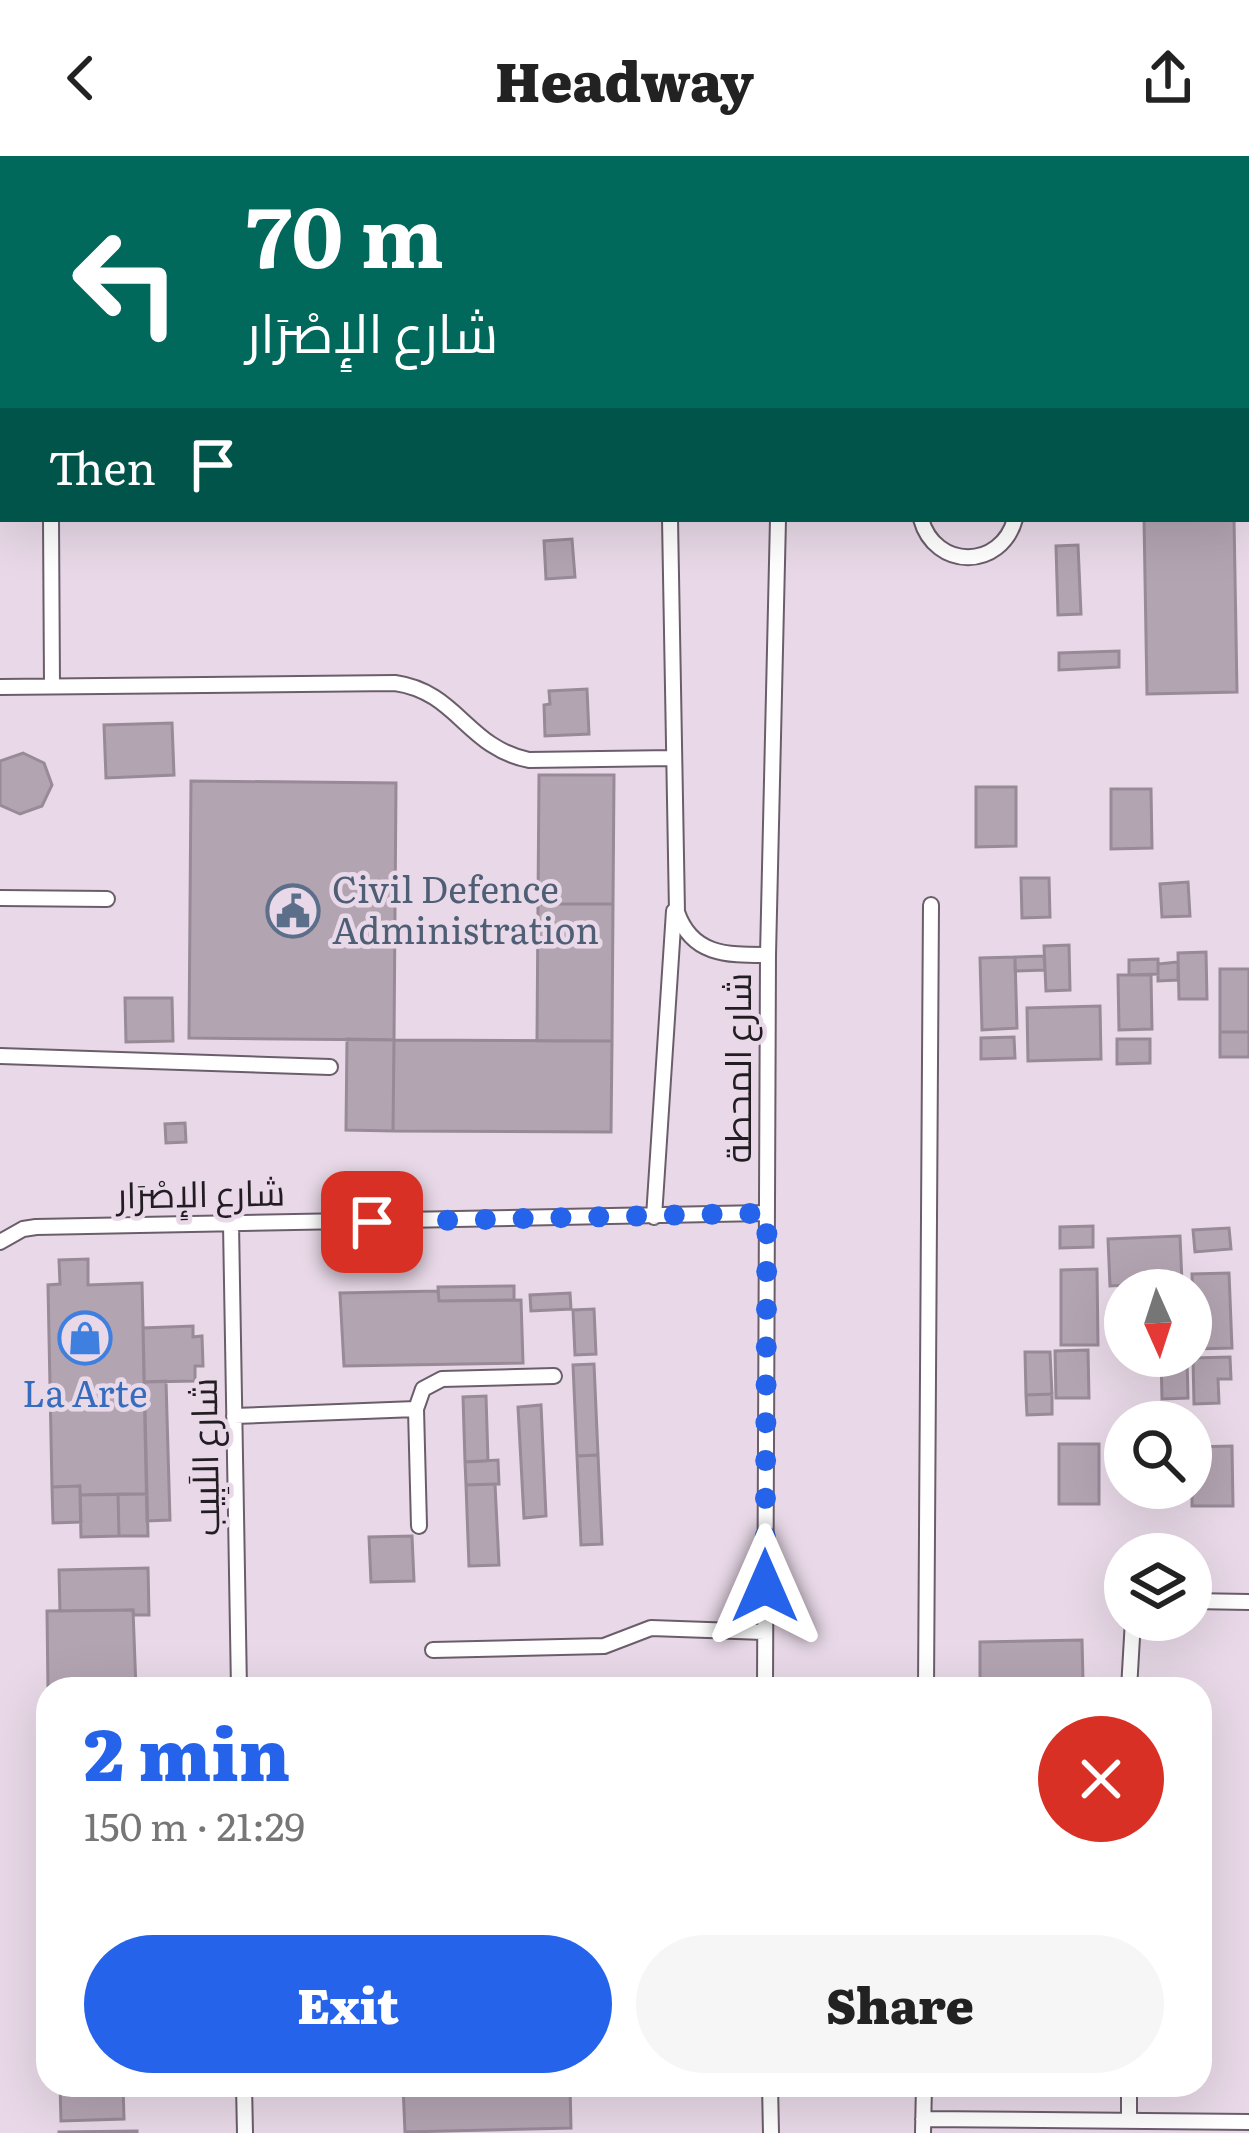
<!DOCTYPE html>
<meta charset="utf-8">
<style>
:root{--surface:#fff;--page:#f6f6f6;--text:#222;--muted:#767676;--accent:#2563eb}
body{margin:0;font-family:Literata,Cairo,serif;background:var(--page);color:var(--text);height:100vh;display:flex;flex-direction:column;font-size:45px;white-space:nowrap}
*{box-sizing:border-box;margin:0}
p{font-size:39px;color:var(--muted)}
.icon{flex:none;width:66px;height:66px;fill:none;stroke:currentColor;stroke-width:2;stroke-linecap:round;stroke-linejoin:round}
.map{position:relative;flex:1;overflow:hidden}
.details{position:absolute;left:36px;top:1521px;width:1176px;height:420px;display:flex;flex-direction:column;background:var(--surface);border-radius:36px;box-shadow:0 12px 48px #0002}
.details>*{flex:none}
.hud{position:absolute;left:0px;top:0px;width:1251px;height:366px;box-shadow:0 12px 48px #0002;background:#00695c;color:#fff;overflow:hidden}
.needle{width:78px;rotate:177deg}
.fabs{position:absolute;left:1104px;top:1113px;display:grid;gap:24px}
.fabs a{display:grid;place-items:center;width:108px;height:108px;border-radius:50%;background:var(--surface);box-shadow:0 12px 48px #0002;font-size:60px}
.pin{position:absolute;display:grid;place-items:center;width:102px;height:102px;color:#fff;margin:-51px;border-radius:24px;box-shadow:0 6px 18px #0006}
.me{position:absolute;width:132px;margin:-66px;rotate:0deg;stroke-linejoin:round;filter:drop-shadow(0 0 9px #0008)}
.turn{display:flex;align-items:center;gap:42px;height:252px;padding:0 48px;font-size:54px}
.turn .icon{width:156px;height:156px;stroke-width:2.5}
.turn b{display:block;font-size:84px;line-height:102px}
.then{display:flex;align-items:center;height:114px;padding:0 48px;background:#0003;gap:24px;font-size:45px}
.round{display:grid;place-items:center;flex:none;width:126px;height:126px;border-radius:63px;background:var(--page)}
.summary{display:flex;align-items:center;justify-content:space-between;height:204px;padding:0 48px}
h1{font-size:72px;font-weight:800;line-height:90px;color:var(--accent)}
.cta{display:flex;gap:24px;margin-top:auto;padding:24px 48px}
.cta a{flex:1;height:138px;border-radius:72px;background:var(--accent);color:#fff;font-size:48px;font-weight:800;line-height:138px;text-align:center}
.cta a+a{background:var(--page);color:var(--text)}
header{display:flex;justify-content:space-between;align-items:center;height:156px;padding:0 48px;background:var(--surface);font-size:54px;font-weight:800}
.map>svg:first-child{display:block}
.building{fill:#b3a4b2;stroke:#988a97;stroke-width:3}
.lines{fill:none;stroke-linecap:round;stroke-linejoin:round}
.lane-casing{stroke:#6b5e6b;stroke-width:18}
.lane{stroke:#fff;stroke-width:14}
.route{stroke:#2563eb;stroke-width:21;stroke-dasharray:0 37.8}
.labels{text-anchor:middle;stroke-width:9;stroke-linejoin:round;paint-order:stroke}
.service-label{font-size:36px;fill:#4e5e75;stroke:#e9d9e8;text-anchor:start}
.street-label{font-size:36px;fill:#221d22;stroke:#e9d9e8}
.shop-label{font-size:36px;fill:#366cbe;stroke:#e9d9e8}
</style>
<header><svg class="icon" aria-label="back" viewBox="0 0 24 24"><path d="M15 5l-7 7 7 7"/></svg>Headway<svg class="icon" aria-label="share" viewBox="0 0 24 24"><path d="M12 15V3M7 8l5-5 5 5M5 13v7h14v-7"/></svg></header>
<div class="map">
<svg width="1249" height="1977" viewBox="0 0 1249 1977">
<rect width="100%" height="100%" fill="#e9d9e8"/>
<path class="building" d="M35 0H103V3H35Z
M261 0H321V3H261Z
M1144 363H1234L1237 536 1147 538Z
M572 383 575 421 546 423 544 385Z
M1078 389 1081 458 1058 459 1056 390Z
M1119 495V511L1059 514V497Z
M587 533 589 578 545 580 544 549 550 548 549 535Z
M172 567 174 619 106 622 104 569Z
M23 597 44 607 52 629 42 650 20 658 0 649V605Z
M539 619H614L613 748H538Z
M191 625 396 627 394 884 189 882Z
M976 631H1016V690L976 691Z
M1111 633H1151L1152 692 1111 693Z
M1021 722H1049L1050 761 1022 762Z
M1188 726 1190 760 1162 761 1160 728Z
M538 748H613L612 885H537Z
M1069 789 1070 834 1046 835 1044 790Z
M1206 796 1207 843H1179L1178 797Z
M1044 800 1045 814 1015 815V801Z
M1015 801 1017 872 982 874 980 802Z
M1158 803V818L1129 819V804Z
M1178 806V824L1158 825V808Z
M1220 813H1249V876H1220Z
M1118 819H1151L1152 873 1119 874Z
M125 842H172L173 885 126 886Z
M1100 850 1101 903 1028 905 1027 852Z
M1220 876H1249V901H1220Z
M1014 881 1015 902 981 903V882Z
M347 883 394 884 393 975 346 974Z
M1117 883H1150V907L1117 908Z
M394 884 612 885 611 976 393 975Z
M185 967 186 986 166 987 165 968Z
M1093 1070V1091L1060 1092V1071Z
M1229 1072 1231 1093 1195 1096 1193 1074Z
M1180 1080 1182 1126 1110 1130 1108 1083Z
M88 1103V1129L142 1127 147 1338 80 1339V1330L52 1331 48 1129 60 1128 59 1104Z
M1097 1113 1098 1189H1061V1114Z
M1229 1117 1232 1192 1195 1193 1192 1118Z
M514 1130V1144L439 1145 438 1131Z
M438 1135 439 1145 521 1144 523 1207 344 1210 340 1137Z
M570 1137 571 1153 531 1155 530 1139Z
M594 1153 596 1198 575 1199 573 1154Z
M193 1170V1181L202 1180 203 1210H195V1225L144 1226 143 1172Z
M1088 1194 1089 1242H1056L1055 1195Z
M1025 1196H1050L1052 1238 1026 1239Z
M1161 1200H1187L1188 1242 1162 1243Z
M1230 1201 1231 1223H1218L1219 1247 1194 1248 1193 1202Z
M594 1208 598 1299 577 1300 573 1209Z
M166 1225 170 1364 147 1365 144 1226Z
M1052 1238V1258L1027 1259 1026 1239Z
M486 1240 488 1305 465 1306 463 1241Z
M541 1249 546 1360 524 1362 518 1251Z
M1059 1288H1099V1348H1059Z
M1232 1290 1233 1350H1192V1291Z
M598 1299 602 1388 581 1389 577 1300Z
M498 1304 499 1328 466 1329 465 1306Z
M495 1328 499 1409 469 1410 466 1329Z
M80 1330 81 1366 53 1367 52 1331Z
M118 1338H147L148 1380H119Z
M118 1338 119 1380 81 1381 80 1339Z
M412 1380 414 1425 371 1426 369 1381Z
M148 1412 149 1459H134L133 1454 60 1455 59 1414Z
M133 1454 136 1533H48L47 1455Z
M1082 1484 1083 1524 980 1525V1486Z
M60 1929H123L124 1963 61 1965Z
M403 1929H570L571 1972 405 1976Z
M137 1975V1977H59V1976Z"/>
<g class="lines">
<g class="lane-casing">
<path id="lane" d="M518 3V0
M681 3V0
M773 3V0
M1123 3V0
M1248 24H1249
M0 105H3
M51 363 52 530
M670 363 677 756C692 800 728 799 768 799
M921 363C935 414 1001 414 1015 363
M0 531 395 527C458 536 466 591 529 604L673 602
M0 742 107 743
M0 900 330 911
M654 1061 674 755
M231 1068 239 1533
M0 1086 23 1073 36 1071 767 1057
M234 1260 416 1253
M419 1370 416 1253 423 1233 442 1223 554 1220
M1191 1445 1249 1446
M433 1494 604 1490 651 1472 765 1476
M765 1533 768 799 778 363
M926 1533 931 749
M1129 1533 1133 1464
M244 1929 245 1977
M770 1929 771 1977
M923 1963 1249 1966
M1129 1965V1929
M923 1977 924 1929"/>
</g>
<use href="#lane" class="lane"/>
</g>
<g class="lines">
<path class="route" d="M372 1066 767 1057 765 1430"/>
</g>
<defs>
<g id="civic-ring" transform="scale(2.7)"><circle r="9.5" fill="#e9d9e8" stroke="#5c6f8a" stroke-width="1.5"/><path d="M-.6-6.5H3V-4.5H.6V-3L4-1V1h2V6H-6V1h2V-1L-.6-3ZM-1.2 2.5V6h2.4V2.5Z" fill="#5c6f8a"/></g>
<g id="shop-ring" transform="scale(2.7)"><circle r="9.5" fill="#e9d9e8" stroke="#3f7fe0" stroke-width="1.5"/><path d="M-5-2.5h2.3a2.7 3.5 0 0 1 5.4 0H5L5.5 6h-11ZM-1.5-2.5h3a1.5 2.3 0 0 0-3 0Z" fill="#3f7fe0"/></g>
</defs>
<g fill-rule="evenodd">
<use href="#civic-ring" x="293" y="755"/>
<use href="#shop-ring" x="85" y="1182"/>
</g>
<g class="labels">
<g class="service-label">
<text x="332" y="747">Civil Defence<tspan x="332" dy="41">Administration</tspan></text>
</g>
<g class="street-label">
<text transform="translate(738 912) rotate(-90)" y="13">شارع المحطة</text>
<text transform="translate(201 1038) rotate(-1)" y="13">شارع الإِصْرَار</text>
<text transform="translate(205 1301) rotate(-91)" y="13">شارع اللَبِيب</text>
</g>
<g class="shop-label">
<text x="85" y="1251">La Arte</text>
</g>
</g>
</svg>
<div class="fabs">
<a><svg class="needle" viewBox="-14 -14 28 28"><path d="M0-13l5 13h-10z" fill="#e53935"/><path d="M0 13l5-13h-10z" fill="#767676"/></svg></a>
<a><svg class="icon" aria-label="search" viewBox="0 0 24 24"><circle cx="10" cy="10" r="6"/><path d="M15 15l6 6"/></svg></a>
<a><svg class="icon" aria-label="layers" viewBox="0 0 24 24"><path d="M12 4l9 5-9 5-9-5zM3 14l9 5 9-5"/></svg></a>
</div>
<div class="pin" style="left:372px;top:1066px;background:#d93025"><svg class="icon" aria-label="arrive" viewBox="0 0 24 24"><path d="M6 21V4h12l-3 4 3 4H6"/></svg></div>
<svg class="me" style="left:765px;top:1430px" viewBox="-20 -20 40 40"><path d="M0-17L14 15 0 8-14 15z" fill="#2563eb" stroke="#fff" stroke-width="4"/></svg>
<div class="hud">
<div class="turn"><svg class="icon" aria-label="left" viewBox="0 0 24 24"><path d="M17 20v-9H6M10 6l-5 5 5 5"/></svg><div><b>70 m</b>شارع الإِصْرَار</div></div>
<div class="then">Then<svg class="icon" aria-label="arrive" viewBox="0 0 24 24"><path d="M6 21V4h12l-3 4 3 4H6"/></svg></div>
</div>
<section class="details">
<div class="summary"><div><h1>2 min</h1><p>150 m · 21:29</p></div><a class="round" style="background:#d93025;color:#fff"><svg class="icon" aria-label="close" viewBox="0 0 24 24"><path d="M6 6l12 12M18 6L6 18"/></svg></a></div>
<div class="cta"><a>Exit</a><a>Share</a></div>
</section>
</div>
